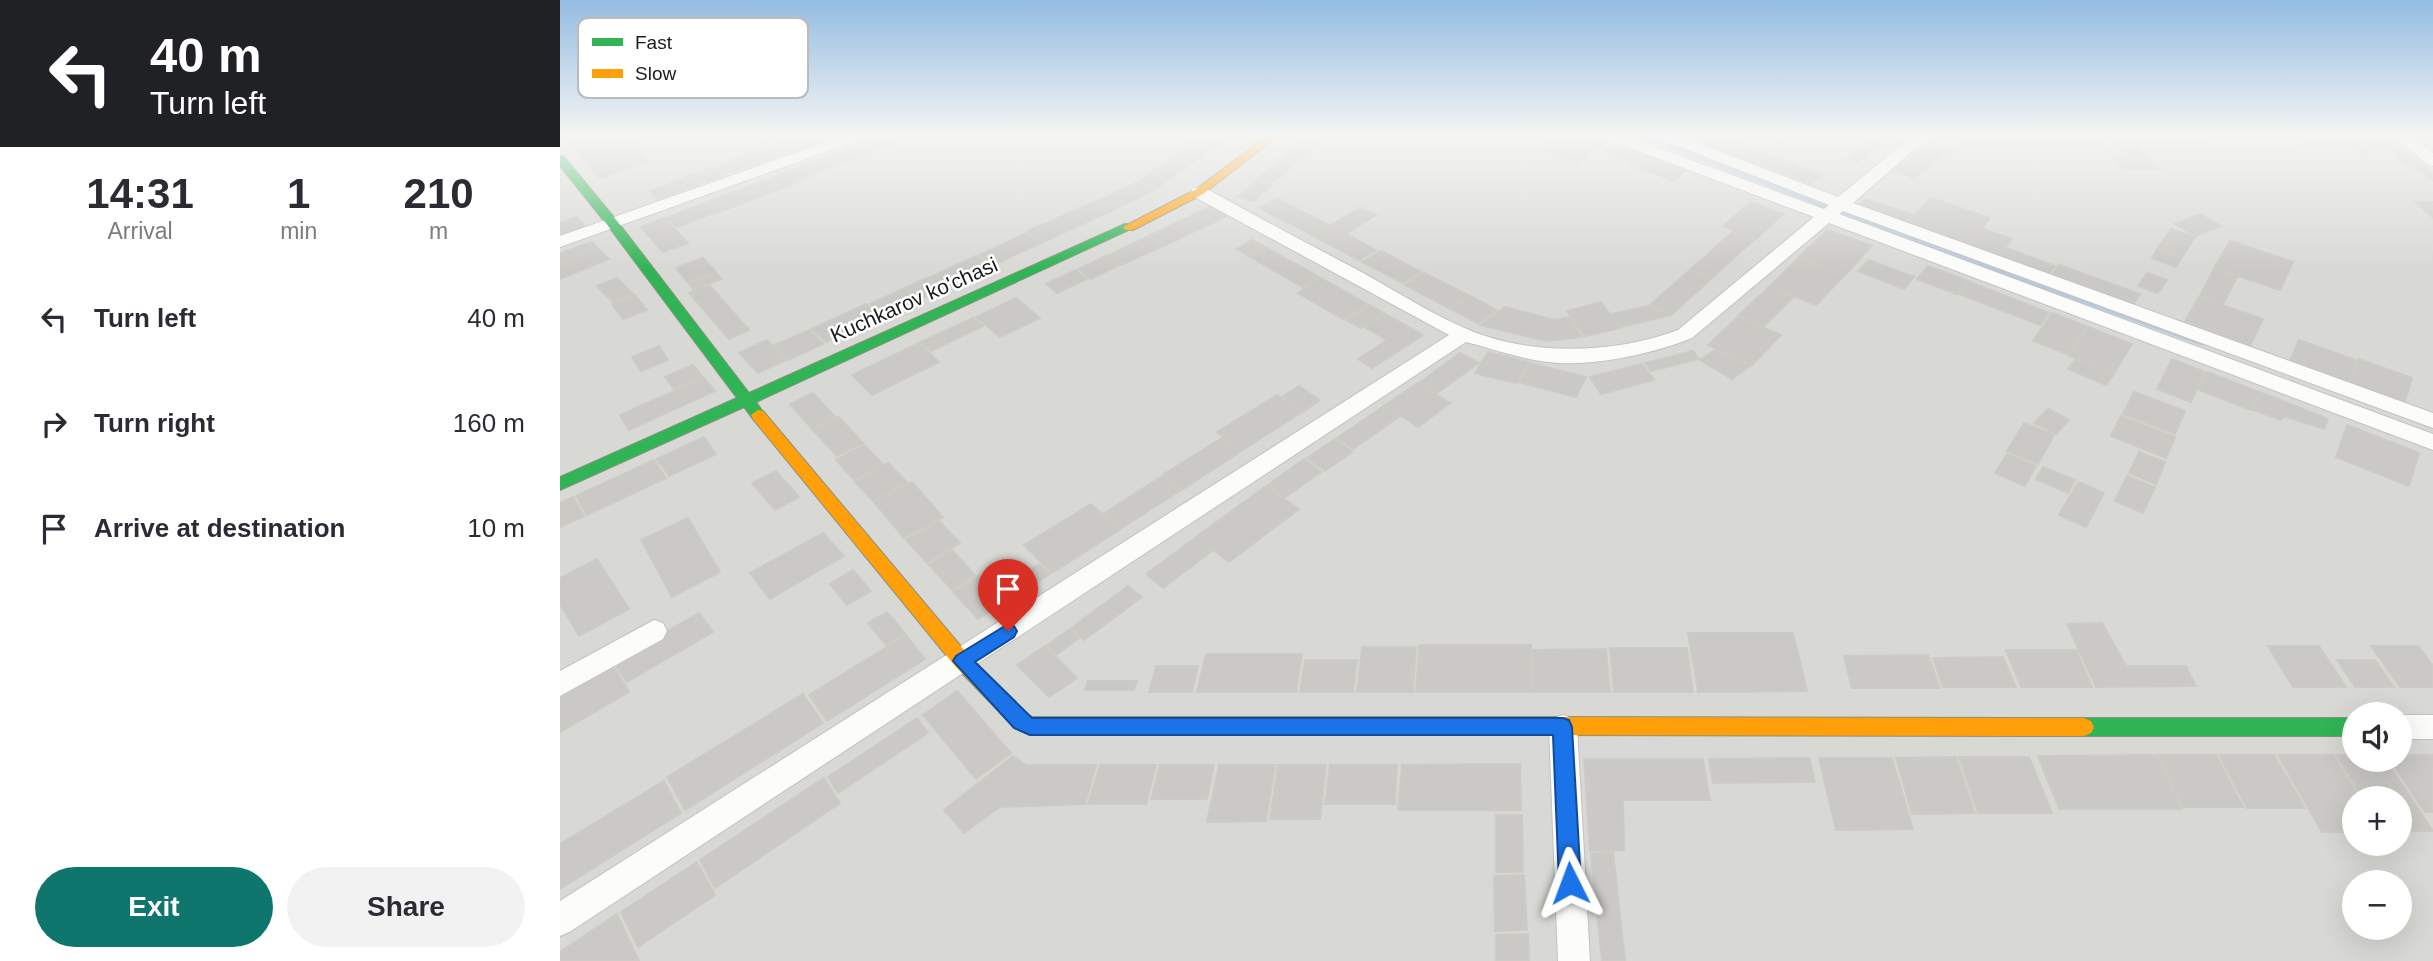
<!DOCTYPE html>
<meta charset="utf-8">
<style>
:root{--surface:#fff;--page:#f2f2f3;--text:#2b2b33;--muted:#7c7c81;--accent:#0f766e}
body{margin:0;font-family:Arial,sans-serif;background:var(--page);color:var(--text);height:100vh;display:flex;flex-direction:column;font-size:26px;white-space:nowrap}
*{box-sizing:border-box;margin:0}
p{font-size:23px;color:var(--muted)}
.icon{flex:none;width:38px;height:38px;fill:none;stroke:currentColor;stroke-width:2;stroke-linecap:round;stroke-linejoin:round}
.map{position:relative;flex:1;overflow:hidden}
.sheet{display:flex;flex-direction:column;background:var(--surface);width:560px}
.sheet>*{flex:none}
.guide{background:#202124;color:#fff;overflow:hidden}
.buttons{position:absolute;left:1782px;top:702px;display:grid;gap:14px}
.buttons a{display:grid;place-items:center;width:70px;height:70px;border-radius:50%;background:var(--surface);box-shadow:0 7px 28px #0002;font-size:35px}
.pin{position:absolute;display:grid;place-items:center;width:60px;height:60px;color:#fff;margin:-72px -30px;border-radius:50% 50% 50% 0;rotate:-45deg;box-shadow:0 0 7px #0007}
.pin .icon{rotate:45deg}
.me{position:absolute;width:77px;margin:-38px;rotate:357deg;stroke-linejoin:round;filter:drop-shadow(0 0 5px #0008)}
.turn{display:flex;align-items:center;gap:24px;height:147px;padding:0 35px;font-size:32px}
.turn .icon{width:91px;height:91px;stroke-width:2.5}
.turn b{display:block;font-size:49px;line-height:60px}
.eta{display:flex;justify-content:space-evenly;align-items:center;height:119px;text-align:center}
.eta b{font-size:42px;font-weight:700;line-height:49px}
.cta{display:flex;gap:14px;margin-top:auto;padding:14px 35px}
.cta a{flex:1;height:80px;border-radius:42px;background:var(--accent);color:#fff;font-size:28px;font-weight:700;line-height:80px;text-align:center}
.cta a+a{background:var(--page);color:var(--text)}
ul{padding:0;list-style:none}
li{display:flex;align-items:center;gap:21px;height:105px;padding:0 35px}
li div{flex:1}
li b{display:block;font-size:26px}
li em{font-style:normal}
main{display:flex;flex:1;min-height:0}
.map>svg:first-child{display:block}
.residential{fill:#d8d8d5;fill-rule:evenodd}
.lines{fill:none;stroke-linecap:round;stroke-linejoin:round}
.stream{stroke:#b7c9dc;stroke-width:5}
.building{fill:#cac9c5;stroke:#cccbc5;stroke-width:2}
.street-casing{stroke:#c2c2c0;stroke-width:2}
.fast-casing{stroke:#8a927d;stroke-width:2}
.slow-casing{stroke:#8a927d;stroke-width:2}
.street{fill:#fcfcfb;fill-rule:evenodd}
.fast{fill:#30b455;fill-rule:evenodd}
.slow{fill:#ff9f0a;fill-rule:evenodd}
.route{fill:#1a73e8;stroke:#114b97;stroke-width:2}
.labels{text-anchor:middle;stroke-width:5;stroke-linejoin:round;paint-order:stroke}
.street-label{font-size:21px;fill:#1b1b1b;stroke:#fff}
.key{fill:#fff;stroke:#bbb;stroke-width:2}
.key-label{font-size:19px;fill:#1b1b1b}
</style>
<main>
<section class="sheet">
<div class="guide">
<div class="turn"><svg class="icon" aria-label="left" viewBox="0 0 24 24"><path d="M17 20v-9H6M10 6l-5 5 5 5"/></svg><div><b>40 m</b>Turn left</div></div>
</div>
<div class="eta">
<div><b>14:31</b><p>Arrival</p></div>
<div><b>1</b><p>min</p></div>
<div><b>210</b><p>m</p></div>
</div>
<ul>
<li><svg class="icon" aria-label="left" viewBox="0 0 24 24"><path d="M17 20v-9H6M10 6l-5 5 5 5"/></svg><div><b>Turn left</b></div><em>40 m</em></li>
<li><svg class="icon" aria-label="right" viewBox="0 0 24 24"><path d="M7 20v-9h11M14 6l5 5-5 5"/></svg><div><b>Turn right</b></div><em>160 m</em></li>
<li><svg class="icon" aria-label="arrive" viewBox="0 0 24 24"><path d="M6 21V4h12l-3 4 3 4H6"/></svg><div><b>Arrive at destination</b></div><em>10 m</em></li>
</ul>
<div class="cta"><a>Exit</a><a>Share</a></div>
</section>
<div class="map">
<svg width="1873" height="961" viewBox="0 0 1873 961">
<rect width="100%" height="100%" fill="#e9e9e4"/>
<path class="residential" d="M0 136H1873V961H0ZM1794 714H1839V760H1794ZM1794 798H1839V844H1794ZM1794 882H1839V928H1794Z"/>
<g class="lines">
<path class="stream" d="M1082 136 1411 261 1642 343"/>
</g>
<path class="building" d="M4 136H56L15 148Z
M60 136H67L78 148 28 164 16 149Z
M244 136H253L260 141 223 154 214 146Z
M323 136H354L316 150 305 142Z
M635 136H669L659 143Z
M746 136 761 140 744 156 728 153Z
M1001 136H1034L1049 141 1017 163 980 149Z
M1125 136H1151L1163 140 1154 147Z
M1400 136H1427L1434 145 1407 146Z
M1429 136H1487L1495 145H1435Z
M1489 136H1533L1541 145H1496Z
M1549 136H1594L1601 143H1575L1586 156H1568Z
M1596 136H1639L1646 143H1603Z
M1735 136H1775L1786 145H1745Z
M1778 136H1823L1859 164H1845L1825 148H1805L1811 153H1799Z
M637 139 658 144 630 165 609 159Z
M1167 139 1217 158 1206 167 1155 147Z
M1310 141 1320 145 1297 163 1287 159Z
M1371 142 1391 150 1353 178 1333 170Z
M303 143 314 151 263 170 253 162Z
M1055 144 1082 154 1071 162 1043 152Z
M212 147 221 155 185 168 176 159Z
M76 149 88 162 40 178 28 165Z
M726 154 741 158 712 183 697 179Z
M1084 154 1127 170 1113 181 1070 164Z
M1219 159 1262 175 1251 184 1208 167Z
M1555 159H1589L1599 169H1563Z
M609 160 629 165 598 188 578 182Z
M174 161 183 168 138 184 129 176Z
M251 163 261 171 240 179 229 171Z
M1853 167H1864L1873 174V181Z
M227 172 240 181 216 191 204 181Z
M127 177 136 185 98 199 90 191Z
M202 181 214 191 194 199 182 189Z
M696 181 712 185 693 201 677 197Z
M577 182 597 189 552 210 537 201Z
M180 190 192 200 159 212 147 202Z
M1371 198 1430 218 1408 246 1347 224Z
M717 199 745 213 728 223 700 208Z
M1306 199 1352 215 1344 223 1298 207Z
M536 201 551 211 483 242 468 231Z
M1191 202 1223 214 1196 239 1163 226Z
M1855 202H1873V218Z
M145 203 156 212 117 227 106 218Z
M650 206 666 216 651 224 635 214Z
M800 208 816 215 786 234 816 250 799 260 753 236Z
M747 214 769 225 752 235 730 223Z
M1640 214 1661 226 1636 236 1615 224Z
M633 215 649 224 606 245 591 235Z
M17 217 26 228 0 237V223Z
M104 218 128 243 103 252 81 227Z
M1423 229 1452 239 1438 256 1409 246Z
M1611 229 1635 237 1622 257 1597 249Z
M1268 230 1312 246 1285 275 1239 257Z
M1174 231 1195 239 1152 278 1131 269Z
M467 233 481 243 433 265 419 255Z
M589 236 603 246 563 264 550 255Z
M692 240 705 247 689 256 677 249Z
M1670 241 1733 262 1720 290 1654 268Z
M32 242 38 248 0 263V253Z
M707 248 759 277 743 287 690 257Z
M1446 248 1495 266 1488 275 1439 257Z
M39 249 49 259 0 279V265Z
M1597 250 1621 258 1616 267 1592 258Z
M821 251 861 272 843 283 802 262Z
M548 255 561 264 531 279 519 269Z
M416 256 430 266 382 289 369 278Z
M143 258 156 272 128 283 116 268Z
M1238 259 1284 276 1256 305 1210 286Z
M1309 260 1354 277 1344 289 1298 271Z
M1499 265 1580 294 1573 305 1491 276Z
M1368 266 1408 281 1397 294 1357 279Z
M1654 269 1677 277 1663 304 1640 296Z
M516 270 527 279 497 293 486 284Z
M1130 270 1151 279 1112 314 1090 305Z
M864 273 908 295 889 308 845 285Z
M1587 273 1607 280 1598 293 1578 286Z
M157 274 161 279 133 289 129 284Z
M57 278 73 294 53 302 37 286Z
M367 278 381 289 323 316 310 304Z
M761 278 807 304 783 319 738 293Z
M1410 282 1489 313 1480 325 1399 294Z
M149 285 189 330 169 339 129 293Z
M1209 287 1233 297 1204 326 1179 315Z
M75 295 87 310 63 319 52 304Z
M910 296 937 310 918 323 891 309Z
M1639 297 1703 319 1690 346 1625 322Z
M456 298 480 318 440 337 416 317Z
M1041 302 1060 328 1025 336 1007 311Z
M306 304 320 317 266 342 252 329Z
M809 305 824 313 801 328 786 320Z
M1089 306 1110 315 1061 327 1051 314Z
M945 307 994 320 1010 317 1022 337 987 341 920 325Z
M1492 313 1526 326 1508 354 1473 341Z
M825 314 863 335 812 368 798 359 827 340 804 327Z
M1178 317 1221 335 1192 365 1148 345Z
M413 318 423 326 371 351 361 342Z
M1528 327 1572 344 1554 373 1509 356Z
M250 330 263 344 228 360 215 345Z
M207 340 226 360 198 373 179 353Z
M1739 340 1796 360 1788 382 1730 361Z
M359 343 379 362 312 395 292 375Z
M99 346 108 360 81 371 72 357Z
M1155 350 1190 366 1172 379 1140 360Z
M1133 351 1139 359 1091 371 1085 363Z
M928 352 968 362 956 383 915 373Z
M900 353 919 363 877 393 859 383Z
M1516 359 1554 374 1546 385 1508 369Z
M1612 359 1645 372 1631 402 1597 389Z
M1798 359 1852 378 1845 402 1790 383Z
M970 363 1026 377 1016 397 959 382Z
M1082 364 1094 380 1041 394 1030 377Z
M133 365 143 377 114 389 105 377Z
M1647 372 1699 392 1691 410 1639 390Z
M144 378 155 391 69 430 60 415Z
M858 383 890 403 858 427 825 405Z
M739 386 760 400 743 412 722 397Z
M1574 392 1625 411 1615 434 1563 414Z
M1700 392 1768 419 1764 429 1724 416 1721 420 1693 410Z
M253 393 275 417 252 429 230 404Z
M717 395 742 412 681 451 657 432Z
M824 406 840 416 793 449 777 438Z
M1488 409 1509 420 1496 434 1474 423Z
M1561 416 1615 437 1606 458 1551 436Z
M279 417 303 443 277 456 253 430Z
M1464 423 1494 435 1478 464 1447 451Z
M1787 425 1859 453 1849 486 1776 457Z
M144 437 156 454 109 476 97 459Z
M662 438 680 452 623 489 604 474Z
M775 439 792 452 765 471 747 458Z
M304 445 323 464 294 480 276 460Z
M1579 452 1605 462 1596 484 1569 473Z
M1447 454 1476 466 1465 486 1435 473Z
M744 459 761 472 724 498 708 485Z
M94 460 106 478 27 515 16 496Z
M328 463 347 482 313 501 295 482Z
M1483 467 1515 480 1508 493 1476 479Z
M216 471 239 497 215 510 192 483Z
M604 475 621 490 560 529 543 514Z
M1567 476 1595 487 1583 513 1555 501Z
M352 482 383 517 344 538 314 502Z
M1518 482 1544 493 1526 527 1499 515Z
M706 486 739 509 669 562 636 537Z
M13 497 24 516 0 527V503Z
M531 504 559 530 492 573 464 545Z
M128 518 160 572 112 597 81 540Z
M379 521 400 543 367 563 346 540Z
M263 533 284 556 210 599 190 573Z
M635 538 652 551 603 588 586 574Z
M392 550 415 575 392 590 369 565Z
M37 559 69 609 19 636 0 604V578Z
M479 564 490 574 418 619 393 592 420 575 436 590Z
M293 570 311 591 287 605 270 584Z
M568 586 582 597 524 640 511 628Z
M327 612 345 633 326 645 308 623Z
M139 613 153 632 67 682 53 662Z
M1542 623 1566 666H1626L1636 686 1536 687 1507 624Z
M510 629 519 638 496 655 486 646Z
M1128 633H1233L1247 691 1138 692Z
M346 635 365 659 267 721 249 695Z
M859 645H971L972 692H856Z
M485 646 517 678 489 697 457 665Z
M1708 646H1759L1786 687H1733Z
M1811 646H1858L1873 666V687H1840Z
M802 647H856L853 692H797Z
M1050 648H1127L1133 692H1054Z
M1046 649 1050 692H974L973 650Z
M1446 650H1516L1532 687H1461Z
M646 654H742L736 692H637Z
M1368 655 1380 688H1292L1284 656Z
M1443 657 1456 687H1383L1373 658Z
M745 660H797L793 692H740Z
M1777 660H1815L1834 687H1795Z
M51 663 69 692 0 732V692Z
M596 666H638L632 692H589Z
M528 681H577L574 690H525Z
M397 691 451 753 416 779 363 715Z
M243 694 263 723 125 810 107 777Z
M357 718 368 733 278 793 268 777Z
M1596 755 1622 809H1499L1478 756Z
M1598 755H1656L1683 807H1623Z
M1659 755H1714L1745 808H1687Z
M1718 755H1773L1800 798H1794V832H1762Z
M1776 755H1794V760H1826L1873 831H1839V798H1803Z
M1839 755H1873V812H1865L1830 760H1839Z
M453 756 466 765H536L525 804 440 807 404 833 384 810Z
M1396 757 1415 813 1352 814 1336 758Z
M1399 757H1469L1492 813H1418Z
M1249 758 1255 782 1153 783 1149 759Z
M1259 758H1332L1353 829 1276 830Z
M1024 759H1143L1150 800H1063L1064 850 1030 851Z
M960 764 961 810H838L842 765Z
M540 765H596L586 804H528Z
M600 765H654L647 799H591Z
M659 765H715L706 821 647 822Z
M718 765H766L760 819H710Z
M770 765H837L835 804H765Z
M264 778 280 803 155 888 140 860Z
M104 781 121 813 0 889V844Z
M936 815H962L963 872H936Z
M1053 852 1065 961H1042L1031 854Z
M137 862 155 895 78 947 61 912Z
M964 875 967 930 935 931 934 876Z
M57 914 79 961H0V952Z
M968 934 969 961H936V935Z"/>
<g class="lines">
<g class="street-casing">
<path id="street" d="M284 136H305L302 139 0 247V236Z
M1045 136H1065L1264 209 1269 205 1101 139 1098 136H1119L1278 197 1353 136H1369L1293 203 1873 413V428L1283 211 1279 214 1873 434V450L1269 223 1132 338C1095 353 1040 365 1000 363 969 362 937 350 906 342L11 931 0 936V901L889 335 633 196 631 192 633 188H645C698 217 752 246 805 274 839 293 873 315 909 330 971 356 1055 354 1118 330L1254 217 1047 139Z
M1833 136H1849L1873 153V166L1867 164Z
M94 620 103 623 107 631 103 639 0 696V671Z
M1003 715 1013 718 1017 727 1030 961H998L989 727 993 718Z
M1839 715H1873V739H1839Z"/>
</g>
<g class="fast-casing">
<path id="fast" d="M0 156 4 157 57 221 189 393 565 224H573L575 227 196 402 205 415 203 419H193L184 407 0 490V477L177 398 49 227 0 166Z
M462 714 472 717H993L1000 720 1003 726 1000 732 993 735H470L455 728 452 722 455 716Z
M1524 718H1794V736H1524L1517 733 1514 727 1517 721Z"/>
</g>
<g class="slow-casing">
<path id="slow" d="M707 136H718L643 194 573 230H565L563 227 635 190Z
M198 410 203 411 409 656 469 716 472 722 469 728 462 730 455 728 395 666 193 419 191 415Z
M993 717 1524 718 1531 721 1534 727 1531 733 1524 736 993 735 986 732 983 726 986 720Z"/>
</g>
<use href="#street" class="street"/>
<use href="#fast" class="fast"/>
<use href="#slow" class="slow"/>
</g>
<linearGradient id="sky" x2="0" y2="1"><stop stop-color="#94bce3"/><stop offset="0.5" stop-color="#f5f5f3"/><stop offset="1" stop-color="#f5f5f3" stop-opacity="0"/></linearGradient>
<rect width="1873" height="270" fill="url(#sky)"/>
<path class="route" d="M448 624 454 626 457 631 454 637 415 662 472 718H1003L1009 720 1012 727 1021 883 1018 891 1010 894 1002 891 999 883 993 735H470L454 728 393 661 396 656Z"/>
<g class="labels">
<g class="street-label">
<text transform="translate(354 300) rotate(-24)" y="7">Kuchkarov ko'chasi</text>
</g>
</g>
<rect x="18" y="18" width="230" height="80" rx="10" class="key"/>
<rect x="32" y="38" width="31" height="8" fill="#30b455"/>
<rect x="32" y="69" width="31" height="9" fill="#ff9f0a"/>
<g class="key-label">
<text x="75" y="49">Fast</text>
<text x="75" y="80">Slow</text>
</g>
</svg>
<div class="buttons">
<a><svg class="icon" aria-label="sound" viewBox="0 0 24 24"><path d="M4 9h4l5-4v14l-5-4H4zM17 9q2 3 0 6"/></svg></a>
<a>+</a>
<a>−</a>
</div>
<div class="pin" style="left:448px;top:631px;background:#d93025"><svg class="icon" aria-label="arrive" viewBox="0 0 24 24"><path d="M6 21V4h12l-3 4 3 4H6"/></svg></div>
<svg class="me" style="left:1010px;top:883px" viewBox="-20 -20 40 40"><path d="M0-17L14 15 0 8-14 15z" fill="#1a73e8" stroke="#fff" stroke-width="4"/></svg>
</div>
</main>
